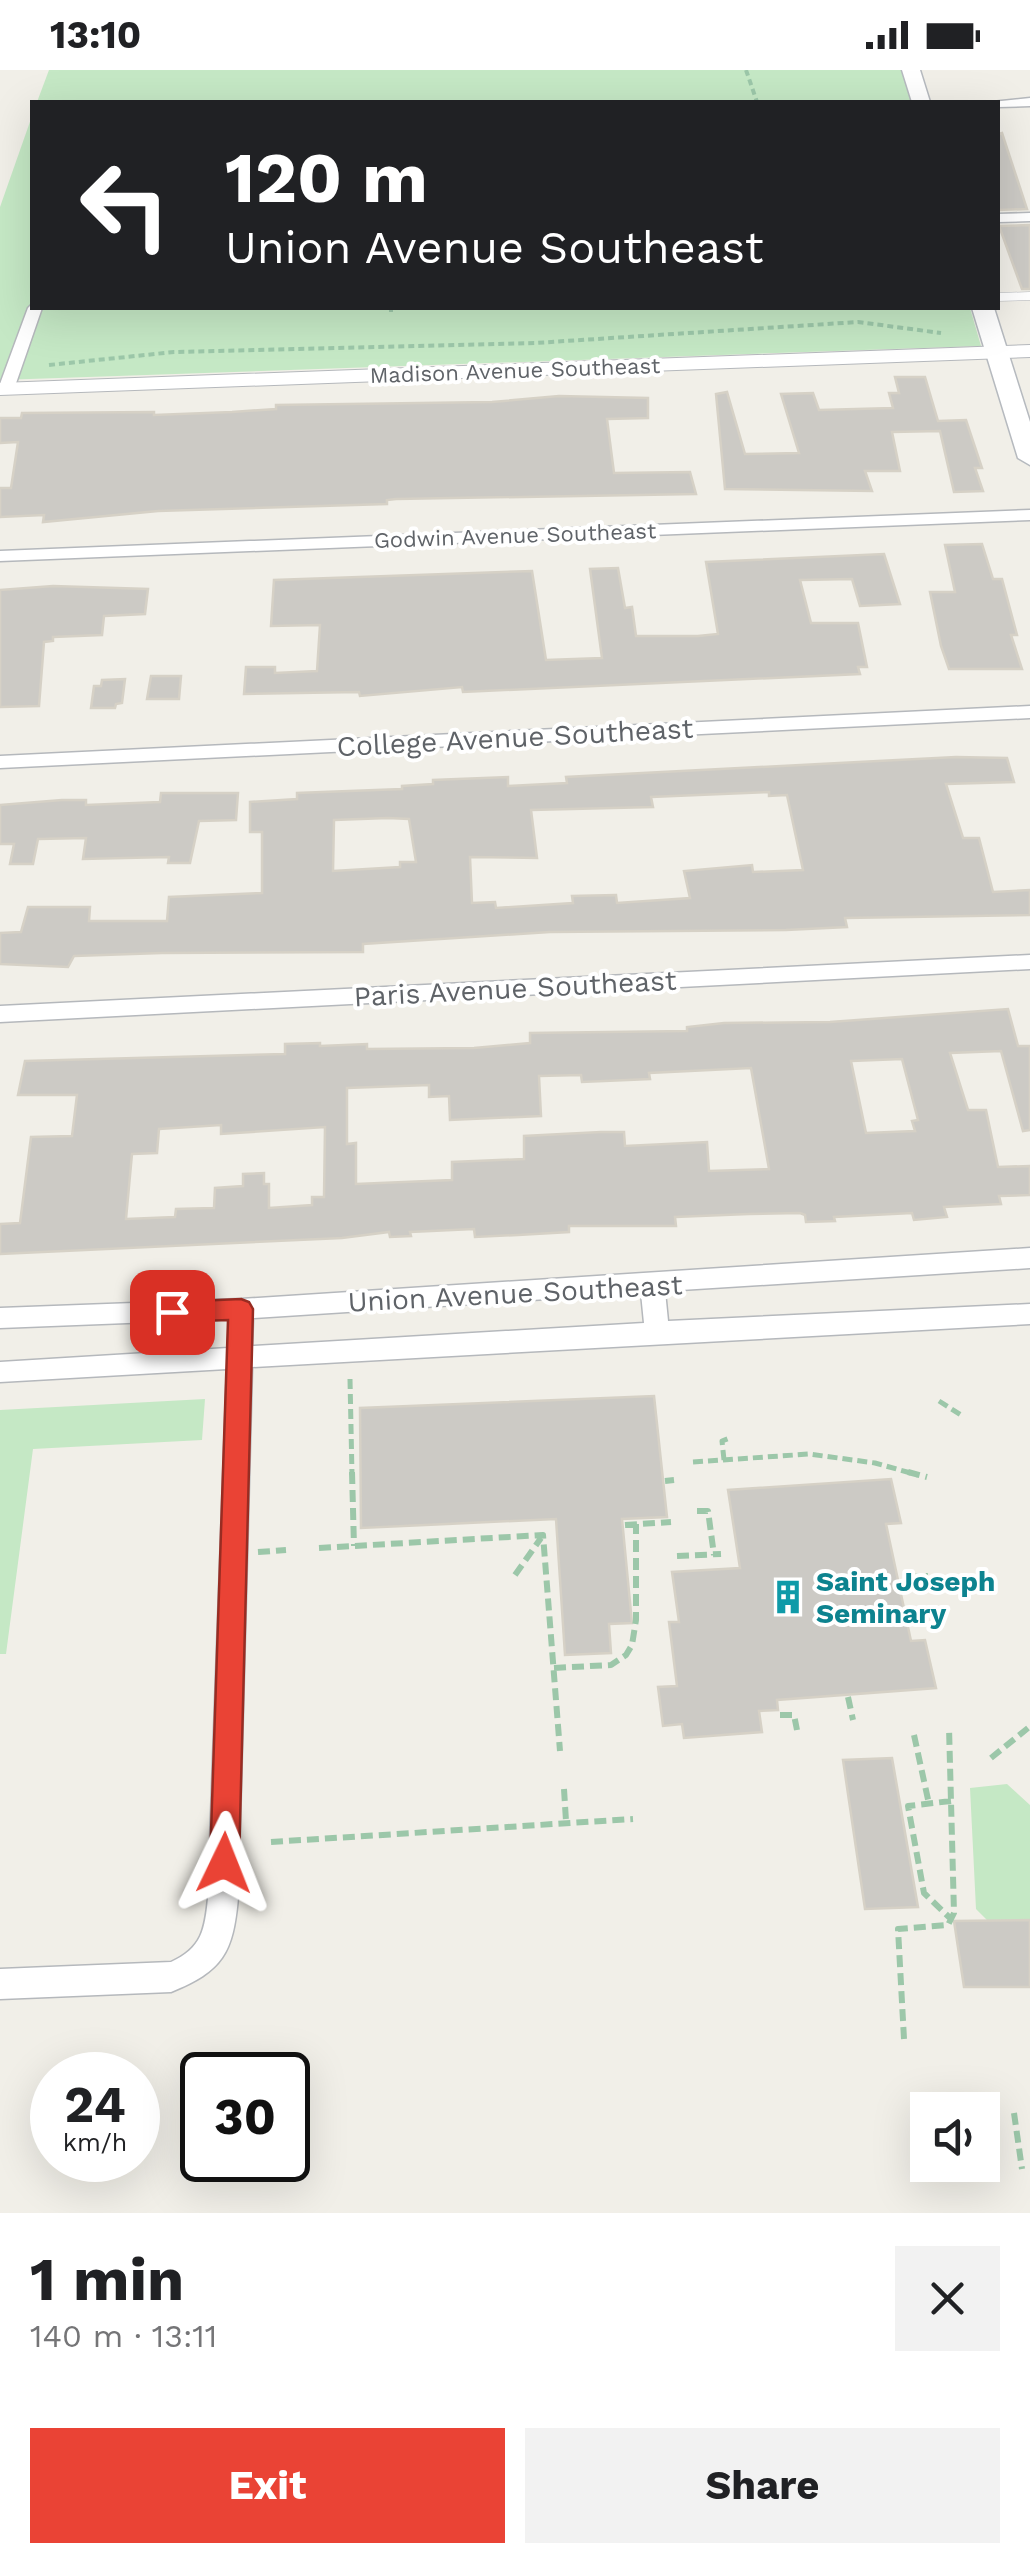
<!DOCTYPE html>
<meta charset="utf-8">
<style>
:root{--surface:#fff;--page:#f2f2f2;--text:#202124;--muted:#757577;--accent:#ea4335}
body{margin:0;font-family:"Work Sans",sans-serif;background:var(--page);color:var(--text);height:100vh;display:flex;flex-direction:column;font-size:38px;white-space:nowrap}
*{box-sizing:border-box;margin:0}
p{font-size:32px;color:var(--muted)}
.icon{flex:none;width:55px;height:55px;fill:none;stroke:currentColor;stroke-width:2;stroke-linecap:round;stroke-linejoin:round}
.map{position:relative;height:2143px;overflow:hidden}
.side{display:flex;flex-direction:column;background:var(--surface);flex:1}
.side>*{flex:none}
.guide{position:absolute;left:30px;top:30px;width:970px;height:210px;border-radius:0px;box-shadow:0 10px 40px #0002;background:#202124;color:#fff;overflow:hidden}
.tools{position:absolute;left:910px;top:2022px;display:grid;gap:20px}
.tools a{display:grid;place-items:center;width:90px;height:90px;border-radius:0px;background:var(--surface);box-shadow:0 10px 40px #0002;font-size:50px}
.speed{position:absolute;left:30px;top:1982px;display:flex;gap:20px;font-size:50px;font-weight:700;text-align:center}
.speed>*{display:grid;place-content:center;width:130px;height:130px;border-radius:50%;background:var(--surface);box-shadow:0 10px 40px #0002;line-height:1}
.speed small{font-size:25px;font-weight:400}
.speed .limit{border:5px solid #111;border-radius:15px;background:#fff;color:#111}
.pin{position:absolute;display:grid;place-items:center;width:85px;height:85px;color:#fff;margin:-42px;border-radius:20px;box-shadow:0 5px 15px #0006}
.me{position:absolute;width:110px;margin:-55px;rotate:2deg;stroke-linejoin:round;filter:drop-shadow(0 0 8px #0008)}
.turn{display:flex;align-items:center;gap:35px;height:210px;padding:0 30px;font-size:45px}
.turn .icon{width:130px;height:130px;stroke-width:2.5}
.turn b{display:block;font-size:70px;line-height:85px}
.round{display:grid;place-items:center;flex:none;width:105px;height:105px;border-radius:0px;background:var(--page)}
.head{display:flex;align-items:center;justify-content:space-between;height:170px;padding:0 30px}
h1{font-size:60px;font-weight:700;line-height:75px}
.button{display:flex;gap:20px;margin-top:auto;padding:20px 30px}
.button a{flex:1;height:115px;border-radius:0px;background:var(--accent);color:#fff;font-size:40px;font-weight:700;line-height:115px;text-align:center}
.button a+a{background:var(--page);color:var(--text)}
.status{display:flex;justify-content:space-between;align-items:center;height:70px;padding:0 50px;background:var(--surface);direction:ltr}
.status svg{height:28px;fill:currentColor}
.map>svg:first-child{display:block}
.green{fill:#c5e8c5}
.building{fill:#cccac5;stroke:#d6d1c6;stroke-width:2.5;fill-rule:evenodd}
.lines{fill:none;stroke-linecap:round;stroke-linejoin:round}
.service-casing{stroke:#b5b8bc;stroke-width:9}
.minor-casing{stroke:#b5b8bc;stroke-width:3}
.tertiary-casing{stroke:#b5b8bc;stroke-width:2}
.secondary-casing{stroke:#b6babf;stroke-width:3}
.path-far2{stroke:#9cc7a9;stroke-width:4;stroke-dasharray:6 4;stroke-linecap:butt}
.path-far1{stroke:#9cc7a9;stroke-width:5;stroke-dasharray:10 5;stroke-linecap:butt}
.path{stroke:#9cc7a9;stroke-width:6;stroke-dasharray:12 6;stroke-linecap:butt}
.service{stroke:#fff;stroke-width:8}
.minor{fill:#fff;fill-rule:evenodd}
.tertiary{fill:#fff;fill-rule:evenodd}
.secondary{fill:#fff;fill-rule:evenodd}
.route{fill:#ea4335;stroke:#982c22;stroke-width:2.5}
.labels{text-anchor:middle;stroke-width:8;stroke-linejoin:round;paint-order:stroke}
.far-street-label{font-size:22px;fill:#5f6368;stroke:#fff}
.street-label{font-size:28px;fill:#5f6368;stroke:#fff}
.culture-label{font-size:28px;font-weight:bold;fill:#0d838f;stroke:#fff;text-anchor:start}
</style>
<div class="status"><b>13:10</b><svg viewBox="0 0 49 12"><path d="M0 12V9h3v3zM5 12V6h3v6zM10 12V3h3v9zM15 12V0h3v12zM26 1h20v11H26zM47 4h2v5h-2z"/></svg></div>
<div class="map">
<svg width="1030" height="2143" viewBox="0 0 1030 2143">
<rect width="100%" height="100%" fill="#f1efe8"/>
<path class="green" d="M49 0H903L912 32H37Z
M32 46V238H970L981 276 0 310V137Z
M205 1329 202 1370 33 1379 6 1584H0V1340Z
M1007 1714 1030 1735V1850L988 1851 976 1839 970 1718Z"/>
<path class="building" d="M1002 63 1027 139 998 140V64Z
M1030 155V219H1022L999 156Z
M895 307H925L938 351 966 350 982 398H975L983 421 954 422 940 361 892 362 900 401H865L872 421 725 419 716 324 727 322 745 384 799 383 781 324 813 323 819 340 893 338 889 323H899Z
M559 326 648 328V348L607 349 614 403 690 402 696 424 396 429 387 430V434L158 441 43 452 44 445 0 447V418H11L18 372 0 373V348H21L22 343 154 342V345L232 342 276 339V335L492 332Z
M982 474 993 509H1002L1017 565H1011L1022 599H949L941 576 930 522H955L945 475Z
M884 484 900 534 860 536 852 509 800 510 811 553H858L867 597H858L860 604 463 622 462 617 360 626 359 622 244 624 246 597H275V603L317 601 320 555 271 556 274 510 532 501 546 590 602 588 590 499 618 498 625 538 632 537 636 566H698L718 564 706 492Z
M53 516 148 519 145 544 104 546 102 565 53 567V571L44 572 39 636 0 637V520Z
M151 606H181L179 629H147Z
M125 609 122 633 116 634 115 638H91L94 616H101L102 610Z
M956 687 1007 688 1014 712 946 714 963 768H979L993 822 1030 820V845L845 848 847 857 786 860 550 862 363 874V882L162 883 74 886 68 897 0 894V863L21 862 28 837H90L89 851H167L169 827 262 823V762H250V732L297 729V723L402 719V716L433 714V710L508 707V716L567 713 566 707ZM769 722V726L787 725 803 800 753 802 752 795 684 801 690 828 617 833 616 825 572 826 573 833 496 838 495 832 472 833 470 787 537 788 531 740 653 737 651 727ZM388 748 409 749 416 792H400V797L333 801 334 750Z
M161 723H238L236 750 199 751 190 793H168L169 787 83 789 86 768 38 769 33 794H10L14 774H0V735L62 730H86V735L160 732Z
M1008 939 1018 976H1030V1060L1023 1061 1001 981 950 983 968 1040H986L998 1097 1030 1096V1125L999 1126 1001 1134 944 1137 947 1147 914 1150 912 1143 834 1147 835 1151 806 1152 805 1145 800 1143 749 1144 675 1147 676 1156H569V1162L518 1165 475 1167 474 1159 410 1162 411 1166 390 1167 389 1162 342 1168 0 1184V1154L20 1153 31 1067 72 1066 77 1025H18L25 991 285 984V974L320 973V976L367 974V979L474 978 530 973V963L687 961V957L724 953 830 952ZM902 989 918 1050 912 1051 915 1061 866 1063 851 991ZM751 998 769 1099 709 1101 707 1072 625 1076 624 1062H601L524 1066V1089L452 1092V1110L356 1114V1073L347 1074V1018L429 1015V1027L449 1026 450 1050 541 1046 539 1006 581 1005 582 1012 650 1009 649 1003ZM221 1055V1064L325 1057 324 1127H312V1135L269 1138V1114H264V1103L243 1104V1116L215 1118 214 1138 176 1139 175 1147 126 1149 132 1084 157 1083 159 1059Z
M654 1326 667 1447 622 1449 632 1553 609 1554 611 1583 565 1585 556 1449 361 1458 360 1338Z
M891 1409 901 1453 886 1454 911 1571 925 1570 936 1618 777 1630 778 1640 759 1641 762 1662 684 1668 682 1654 663 1656 658 1617 677 1616 669 1552H679L672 1502 740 1498 728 1420Z
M892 1688 918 1837 865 1839 843 1690Z
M1030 1850V1917H964L954 1851Z"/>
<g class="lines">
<g class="service-casing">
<path id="service" d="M998 227 1030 226"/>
</g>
<g class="minor-casing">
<path id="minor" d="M1030 28V36L998 37V32H992Z
M1030 143V151L998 152V144Z
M32 234V238H42L14 319 1 322 0 314 28 238Z
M1030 440V450L0 491V481Z
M1030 636V648L0 698V686Z
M1030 885V899L0 952V936Z
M1030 1178V1198L665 1221 668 1251 1030 1234V1254L252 1297 238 1828C233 1883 223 1901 171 1922L0 1929V1899L171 1892C202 1878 205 1859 208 1828L227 1299 0 1312V1292L228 1278 229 1249 0 1258V1238L241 1229ZM641 1223 644 1253 252 1276 253 1248Z"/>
</g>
<g class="tertiary-casing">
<path id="tertiary" d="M1030 275V287L0 325V313Z"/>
</g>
<g class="secondary-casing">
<path id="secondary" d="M902 0H920L930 32H912Z
M972 238H994L1030 352V395L1018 388Z"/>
</g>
<path class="path-far2" d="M746 0 757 32
M391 238V242
M49 295 174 282 535 273 858 252 941 263"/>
<path class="path-far1" d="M350 1309 352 1405
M939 1331 964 1347
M724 1390 722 1371 732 1367
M693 1392 809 1384 875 1393 918 1405"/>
<path class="path" d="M352 1402 354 1476
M908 1402 927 1407
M665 1411 674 1410
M697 1441H708L714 1485
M625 1455 671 1452
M319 1478 543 1465 560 1681
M258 1482 286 1480
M677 1486 721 1484
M515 1505 541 1468
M908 1507 928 1506
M554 1598 611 1595 626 1585 632 1575 636 1550V1454
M848 1627 853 1650
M780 1645H794L797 1660
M914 1665 929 1734
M991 1688 1028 1658
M564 1719 566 1751
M951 1731 908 1736 924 1823 951 1849
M271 1772 633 1749
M904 1969 898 1859 948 1855 954 1843 949 1657
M1014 2043 1022 2099"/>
<use href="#service" class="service"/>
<use href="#minor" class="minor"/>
<use href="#tertiary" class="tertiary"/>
<use href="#secondary" class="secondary"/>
</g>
<path class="route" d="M241 1229 249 1232 253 1239 239 1793 235 1804 224 1808 214 1804 210 1793 228 1250 172 1252 163 1249 160 1242 163 1235 172 1232Z"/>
<defs>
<g id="building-bare" transform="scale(2.7)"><path d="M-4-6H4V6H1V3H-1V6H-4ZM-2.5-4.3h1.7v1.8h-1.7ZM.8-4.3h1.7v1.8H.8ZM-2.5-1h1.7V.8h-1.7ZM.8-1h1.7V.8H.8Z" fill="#0f9aa8" stroke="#fff" stroke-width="2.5" paint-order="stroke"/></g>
</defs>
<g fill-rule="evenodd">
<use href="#building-bare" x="788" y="1527"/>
</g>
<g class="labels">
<g class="far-street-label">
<text transform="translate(515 300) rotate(-2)" y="8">Madison Avenue Southeast</text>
<text transform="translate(515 465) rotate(-2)" y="8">Godwin Avenue Southeast</text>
</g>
<g class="street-label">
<text transform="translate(515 667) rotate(-3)" y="10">College Avenue Southeast</text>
<text transform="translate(515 918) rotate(-3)" y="10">Paris Avenue Southeast</text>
<text transform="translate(515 1223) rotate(-3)" y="10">Union Avenue Southeast</text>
</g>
<g class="culture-label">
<text x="816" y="1521">Saint Joseph<tspan x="816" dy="32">Seminary</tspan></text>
</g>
</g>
</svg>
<div class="tools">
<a><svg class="icon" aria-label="sound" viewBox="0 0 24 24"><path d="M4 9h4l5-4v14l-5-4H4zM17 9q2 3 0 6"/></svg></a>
</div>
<div class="speed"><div>24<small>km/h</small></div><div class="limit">30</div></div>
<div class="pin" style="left:172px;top:1242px;background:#d93025"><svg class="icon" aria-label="arrive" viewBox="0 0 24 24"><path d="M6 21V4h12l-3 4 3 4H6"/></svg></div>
<svg class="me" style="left:224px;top:1793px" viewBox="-20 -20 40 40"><path d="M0-17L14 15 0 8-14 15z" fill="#ea4335" stroke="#fff" stroke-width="4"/></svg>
<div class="guide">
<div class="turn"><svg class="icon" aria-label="left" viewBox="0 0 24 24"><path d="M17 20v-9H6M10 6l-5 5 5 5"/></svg><div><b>120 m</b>Union Avenue Southeast</div></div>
</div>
</div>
<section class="side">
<div class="head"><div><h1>1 min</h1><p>140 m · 13:11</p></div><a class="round"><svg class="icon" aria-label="close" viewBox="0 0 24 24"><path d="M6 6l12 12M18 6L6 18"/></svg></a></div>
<div class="button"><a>Exit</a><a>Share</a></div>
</section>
